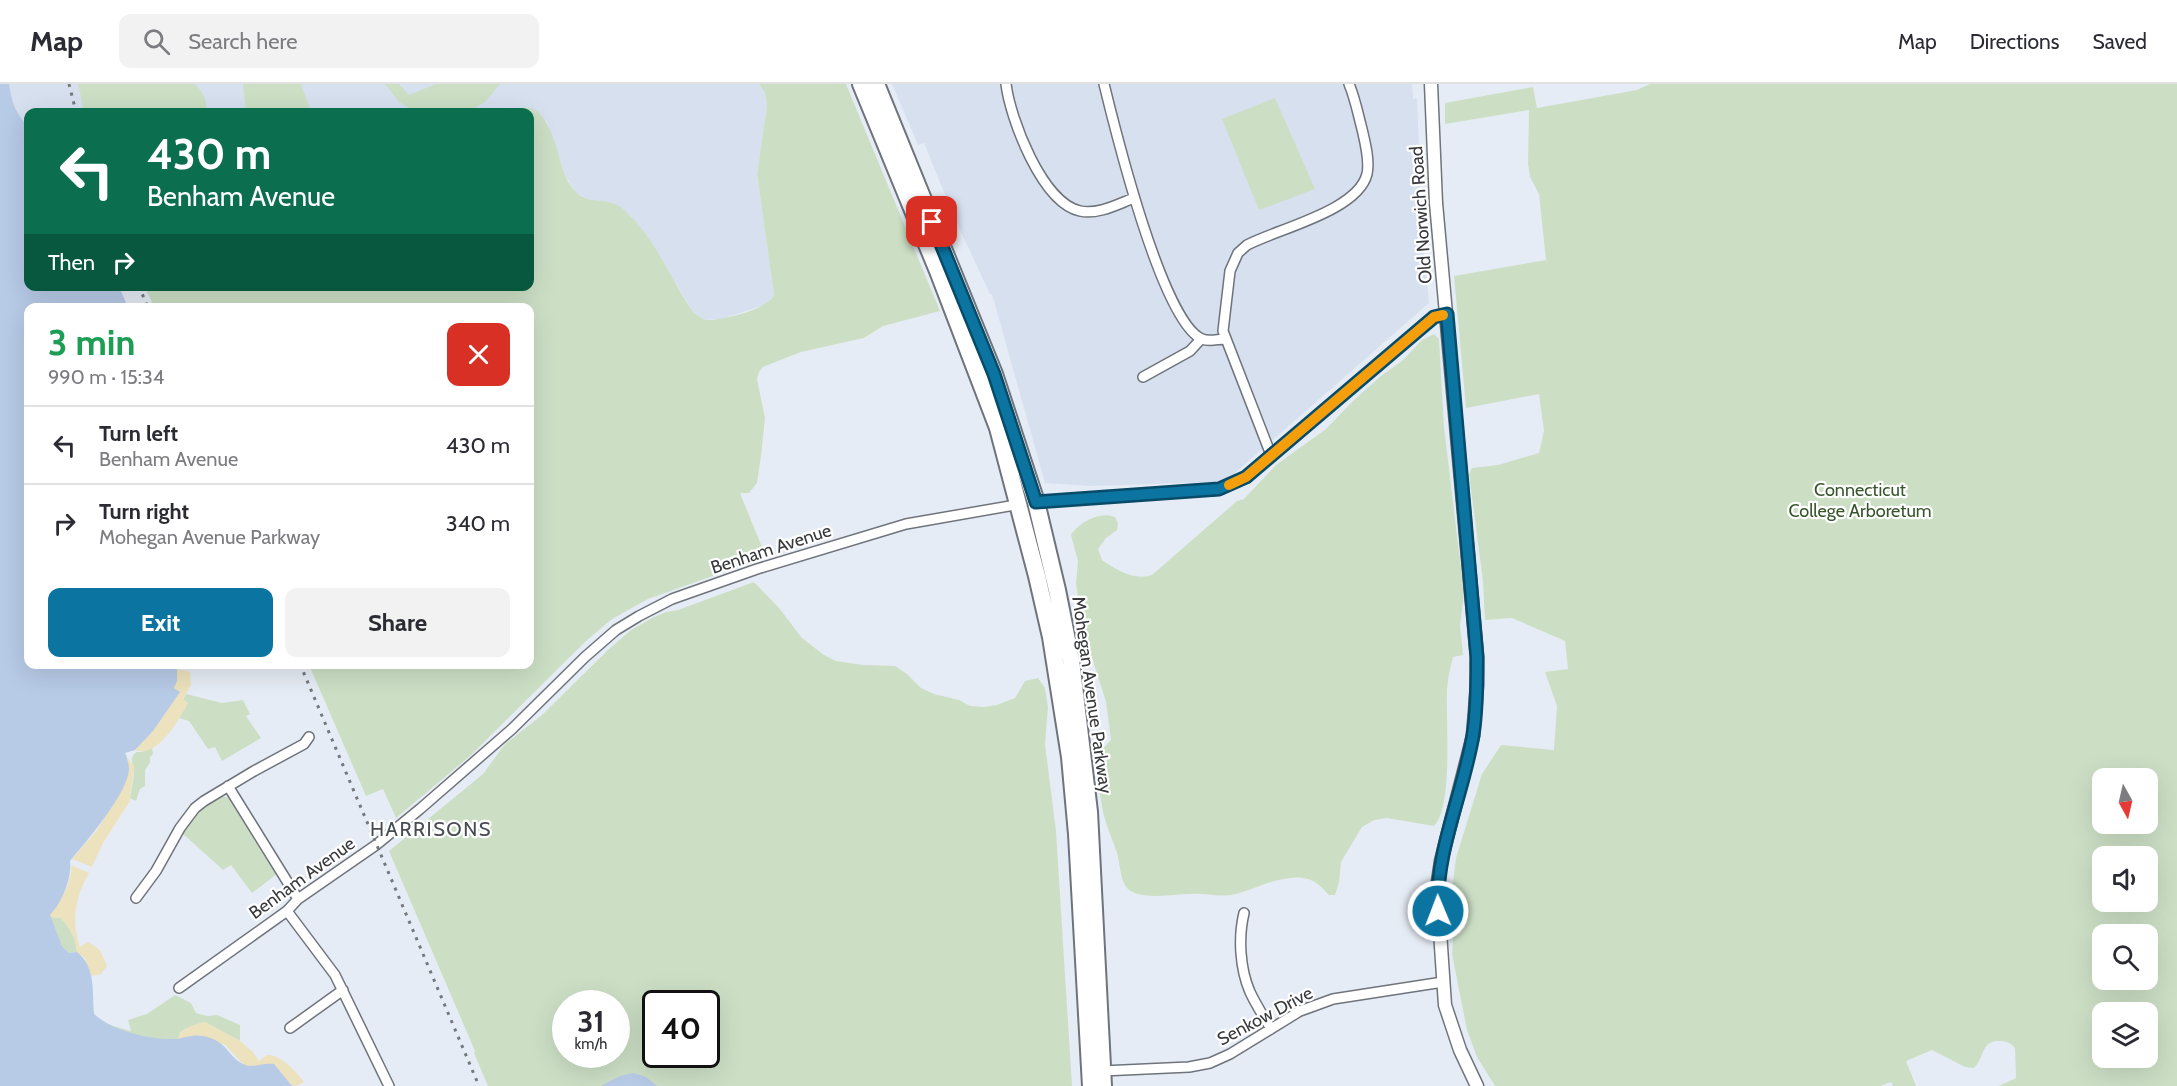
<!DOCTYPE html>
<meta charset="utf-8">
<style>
:root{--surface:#fff;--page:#f2f2f3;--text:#2b2b33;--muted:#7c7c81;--line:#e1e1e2;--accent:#0b74a0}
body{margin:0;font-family:Cabin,sans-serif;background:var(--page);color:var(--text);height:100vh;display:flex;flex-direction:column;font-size:22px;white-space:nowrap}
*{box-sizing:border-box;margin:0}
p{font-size:20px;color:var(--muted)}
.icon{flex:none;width:33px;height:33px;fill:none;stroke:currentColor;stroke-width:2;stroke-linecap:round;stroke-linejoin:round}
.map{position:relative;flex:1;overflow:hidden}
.panel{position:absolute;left:24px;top:219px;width:510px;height:366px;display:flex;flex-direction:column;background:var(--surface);border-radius:12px;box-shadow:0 6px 24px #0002}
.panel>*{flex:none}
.top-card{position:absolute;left:24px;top:24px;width:510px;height:183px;border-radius:12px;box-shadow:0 6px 24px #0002;background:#0b6e4f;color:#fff;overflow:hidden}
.needle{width:39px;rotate:172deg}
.fabs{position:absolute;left:2092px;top:684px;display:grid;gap:12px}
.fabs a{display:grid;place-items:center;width:66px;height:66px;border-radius:12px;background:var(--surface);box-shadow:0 6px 24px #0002;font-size:30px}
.speed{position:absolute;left:552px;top:906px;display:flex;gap:12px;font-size:30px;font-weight:700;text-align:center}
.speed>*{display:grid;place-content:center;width:78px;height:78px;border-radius:50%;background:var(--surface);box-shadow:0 6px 24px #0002;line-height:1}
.speed small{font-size:15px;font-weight:400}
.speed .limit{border:3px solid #111;border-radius:9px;background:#fff;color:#111}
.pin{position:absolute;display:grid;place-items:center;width:51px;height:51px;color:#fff;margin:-26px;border-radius:12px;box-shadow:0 3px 9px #0006}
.me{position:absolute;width:66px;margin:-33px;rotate:359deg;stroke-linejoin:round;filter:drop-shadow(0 0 4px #0008)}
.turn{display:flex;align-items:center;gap:21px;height:126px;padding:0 24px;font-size:27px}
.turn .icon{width:78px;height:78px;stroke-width:2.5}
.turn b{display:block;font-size:42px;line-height:51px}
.then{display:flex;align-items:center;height:57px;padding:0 24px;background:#0003;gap:12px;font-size:22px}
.round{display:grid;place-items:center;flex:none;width:63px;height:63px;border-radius:12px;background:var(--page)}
.head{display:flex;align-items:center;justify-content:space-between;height:102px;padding:0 24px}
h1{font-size:36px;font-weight:700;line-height:45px;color:#1e9e55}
.action{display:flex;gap:12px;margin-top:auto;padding:12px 24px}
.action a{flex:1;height:69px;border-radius:12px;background:var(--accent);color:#fff;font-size:24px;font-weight:700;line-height:69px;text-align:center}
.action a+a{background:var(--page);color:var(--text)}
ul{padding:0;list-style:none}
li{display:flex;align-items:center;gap:18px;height:78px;padding:0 24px;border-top:2px solid var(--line)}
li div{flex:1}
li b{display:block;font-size:22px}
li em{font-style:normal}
header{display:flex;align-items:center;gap:36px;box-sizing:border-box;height:84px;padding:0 30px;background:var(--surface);border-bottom:2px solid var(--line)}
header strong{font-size:28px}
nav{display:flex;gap:33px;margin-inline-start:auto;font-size:21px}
.search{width:420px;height:54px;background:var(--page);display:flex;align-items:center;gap:15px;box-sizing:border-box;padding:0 21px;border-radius:12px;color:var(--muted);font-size:22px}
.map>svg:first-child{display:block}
.built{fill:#d6e0ef}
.green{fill:#ccdfc5;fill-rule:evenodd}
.sand{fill:#ece2bd}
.water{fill:#b7cae6}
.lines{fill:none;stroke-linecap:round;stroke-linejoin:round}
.street-casing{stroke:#6f747c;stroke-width:12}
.secondary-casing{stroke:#6f747c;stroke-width:15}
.highway-casing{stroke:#6f747c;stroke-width:20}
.street{stroke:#fff;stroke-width:9}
.secondary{stroke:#fff;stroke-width:12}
.highway{stroke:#fff;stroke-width:16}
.rail{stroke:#74777c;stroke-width:3;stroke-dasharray:3 6;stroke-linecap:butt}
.route-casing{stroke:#074b68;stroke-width:15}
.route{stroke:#0b74a0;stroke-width:10}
.slow{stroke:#f59e0b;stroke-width:10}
.labels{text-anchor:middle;stroke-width:4.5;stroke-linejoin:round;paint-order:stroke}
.street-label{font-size:18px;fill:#37393c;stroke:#fff}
.park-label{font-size:18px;fill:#38552c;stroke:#fff}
.neighbourhood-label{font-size:20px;letter-spacing:1.5px;fill:#484d54;stroke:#fff}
</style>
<header>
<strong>Map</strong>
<div class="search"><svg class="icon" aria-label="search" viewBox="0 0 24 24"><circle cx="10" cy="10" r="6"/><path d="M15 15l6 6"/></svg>Search here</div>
<nav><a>Map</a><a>Directions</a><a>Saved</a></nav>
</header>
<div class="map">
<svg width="2177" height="1002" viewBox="0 0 2177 1002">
<rect width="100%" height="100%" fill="#e6ecf5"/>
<path class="built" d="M9 0H759L765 9 767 22 757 90 774 211 765 221 721 235 705 236 694 229 649 155 631 132 616 120 588 115 576 109 565 91 547 38 538 28 519 26 515 28H28V42L19 32 10 12Z
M892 0H1412L1413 15 1417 14 1423 158 1429 219 1228 395 1215 398 1093 402 1045 399 992 210H990L955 135 924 59 918 61Z"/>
<path class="green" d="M78 0H195C204 10 207 15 206 28H84Z
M243 0H301L311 28H246Z
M385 0H399L409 11 436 0H500L485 18 468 28H417L399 18Z
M759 0H846L940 227 883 242 864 254 801 268 763 283 759 288 757 295 765 334 761 372 757 399 749 409H740L766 473 648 515 612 535 586 557 470 672 396 734 383 705 366 712 309 581 530 580V224L154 223 145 203 530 202V28H515C547 7 557 70 564 88 566 95 571 103 576 108 588 121 610 113 622 124 655 152 670 195 694 229L705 236H712C728 234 766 226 774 211L757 90 767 22 765 9Z
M1650 0H2177V1002H1999L2016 994 2015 964C2010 958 2006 957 1998 957 1981 957 1984 975 1974 984L1965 983 1932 966 1906 977 1916 1002H1893L1891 998 1880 1002H1495L1477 973 1467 946 1452 870 1454 840 1451 816 1456 774 1482 690 1501 661 1554 666 1557 622 1545 588 1568 585 1565 557 1512 534 1485 536 1483 497 1469 390 1472 384 1498 381 1539 369 1544 347 1539 310 1466 324 1454 192 1546 176 1539 110 1530 93 1528 80 1529 26 1445 40V19L1533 3 1537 24 1637 6ZM2103 694H2148V740H2103ZM2103 772H2148V818H2103ZM2103 850H2148V896H2103ZM2103 928H2148V974H2103Z
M1275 14 1315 105 1259 126 1222 35Z
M1434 250 1439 255 1444 343 1464 510 1460 542 1463 571 1453 573C1450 585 1447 597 1447 610 1446 637 1453 724 1434 742L1387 734 1374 736 1362 743 1341 778 1339 798 1335 811H1329C1325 808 1323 804 1319 801 1297 782 1259 804 1236 810 1220 814 1206 809 1190 810 1174 810 1139 817 1127 804 1120 796 1120 779 1117 769 1111 751 1103 736 1101 716 1099 706 1096 680 1100 670 1101 665 1107 661 1111 656L1106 618 1082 542 1076 499 1078 477 1071 451C1079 438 1101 427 1115 433L1118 439 1117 446 1106 454 1098 465 1102 476C1116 486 1135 497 1152 491L1237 417 1244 415 1276 381 1326 345 1354 316 1381 292 1402 277 1422 256Z
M754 498 779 524 802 554 824 571 836 577 863 581 895 582 907 590 921 604 934 610 959 616 970 622 984 623 997 621 1015 614 1025 597 1038 594 1045 604 1048 623 1045 660 1056 747 1072 1002H488L474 969 475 967 389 767 483 690 505 660 542 631 609 565 631 546 654 533 666 528 678 526ZM566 920H616V970H566ZM656 920H706V970H656Z
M186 610 222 619 243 616 250 630 246 632 261 654 222 677 215 663 208 665 189 637 179 634 188 619 183 616Z
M152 664 153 670 150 673V679L145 686V702L140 705 136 717 130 714C131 705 134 696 134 687 134 682 130 677 133 671 134 670 135 669 137 668H142Z
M222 712 229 714 278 789 252 809 231 781 223 786 182 749C193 732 203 719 222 712Z
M50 833 61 834C70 844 76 854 77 868L69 869 62 862Z
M175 911 191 919 196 929 207 932 217 931 240 941V957L205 938 185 945 180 949 178 955 147 977 94 930 106 940 131 947 128 936 147 930Z"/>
<path class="sand" d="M176 585 190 588 191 601 183 615 188 619C179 635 158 675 135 666L153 647 179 608 174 604Z
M127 673 134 682C134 694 129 707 130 717L103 759 92 783 72 775 97 746 117 714 129 688Z
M71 781 89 789C75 813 71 837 80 863L88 858 100 866 107 882 101 890 91 892 85 874 77 868C76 854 70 844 61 834L50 833 49 830C60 822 73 795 71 781Z
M205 938 240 957 253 968 259 977 267 971C280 970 297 988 304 998L296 1002H292L287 996 257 983 244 981 224 960 177 955C182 944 194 940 205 938Z"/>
<path class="water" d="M0 0H9C11 17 16 30 28 42V202L119 203 128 223 28 224V580L175 581H177V597L174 604 180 608 153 647 135 666 125 669C127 673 129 680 129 686 127 710 86 758 70 777 72 794 62 819 50 831L62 862 69 869 77 868C96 883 92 907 94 930 113 947 149 956 175 955 185 954 192 950 203 952 228 957 226 971 243 980 253 985 263 978 274 980L292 1002H0Z
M633 989 646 993 657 1002H601L620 992Z"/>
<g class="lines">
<g class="street-casing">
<path id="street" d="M1006 0C1010 34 1042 119 1080 127 1098 131 1118 120 1134 114
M1104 0C1115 45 1162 238 1202 255 1209 258 1218 255 1225 255
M1143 293 1190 267 1201 255
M1271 371 1223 247 1230 187 1238 169 1247 161C1277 145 1358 127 1367 90 1370 77 1365 58 1362 45 1358 30 1355 14 1349 0
M1034 418 1219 406 1246 394 1434 233 1447 230
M228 702 298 815
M136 814 156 787 180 744 195 724 204 717 254 687 304 660 309 653
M287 827 335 891 389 1002
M1244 829C1238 854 1240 885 1250 908 1256 921 1264 933 1271 945
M179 904 287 827 298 815 376 761 420 725 512 645 585 573 616 546 639 532 672 515 757 485 906 440 1021 420
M290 944 343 906
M1102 987 1189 983 1210 979 1230 970 1300 927 1333 915 1443 898"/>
</g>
<g class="secondary-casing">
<path id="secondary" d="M1431 0 1436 119 1477 573V602L1473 652 1441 777 1437 804 1445 921 1460 966 1477 1002"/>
</g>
<g class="highway-casing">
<path id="highway" d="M861 0 938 187 998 344 1037 492 1051 553 1070 673 1077 750 1091 1002
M876 0 994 290 1036 418 1057 506 1071 576 1089 728 1103 1002"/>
</g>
<use href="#street" class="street"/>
<use href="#secondary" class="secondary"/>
<use href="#highway" class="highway"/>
<path class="rail" d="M69 0 76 28
M139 202 148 224
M300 580 479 1002"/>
</g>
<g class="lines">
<g class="route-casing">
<path id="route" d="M932 138 994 290 1036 418 1219 405 1246 393 1434 233 1447 230 1477 573C1477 599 1477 626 1473 651 1463 711 1435 767 1438 827"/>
</g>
<use href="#route" class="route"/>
<path class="slow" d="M1229 401 1246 393 1434 233 1443 231"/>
</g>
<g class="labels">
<g class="street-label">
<text transform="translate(1421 131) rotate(-94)" y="6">Old Norwich Road</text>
<text transform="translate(771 465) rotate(-18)" y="6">Benham Avenue</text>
<text transform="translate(1092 611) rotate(82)" y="6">Mohegan Avenue Parkway</text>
<text transform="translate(302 794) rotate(-36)" y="6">Benham Avenue</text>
<text transform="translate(1265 932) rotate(-28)" y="6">Senkow Drive</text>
</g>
<g class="park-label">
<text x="1860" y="412">Connecticut<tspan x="1860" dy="21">College Arboretum</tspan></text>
</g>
<g class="neighbourhood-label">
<text x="431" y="752">HARRISONS</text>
</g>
</g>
</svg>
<div class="fabs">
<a><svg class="needle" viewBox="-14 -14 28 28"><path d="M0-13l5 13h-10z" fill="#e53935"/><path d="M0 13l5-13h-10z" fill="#7c7c81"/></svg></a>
<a><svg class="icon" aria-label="sound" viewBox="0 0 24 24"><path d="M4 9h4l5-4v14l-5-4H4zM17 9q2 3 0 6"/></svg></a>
<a><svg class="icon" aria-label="search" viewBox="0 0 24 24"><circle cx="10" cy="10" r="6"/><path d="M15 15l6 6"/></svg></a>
<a><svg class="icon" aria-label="layers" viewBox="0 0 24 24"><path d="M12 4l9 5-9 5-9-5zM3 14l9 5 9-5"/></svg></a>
</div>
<div class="speed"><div>31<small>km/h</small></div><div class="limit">40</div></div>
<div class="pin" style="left:932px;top:138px;background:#d93025"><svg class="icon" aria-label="arrive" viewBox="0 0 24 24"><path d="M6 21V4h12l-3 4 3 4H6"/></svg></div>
<svg class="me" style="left:1438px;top:827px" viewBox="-20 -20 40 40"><circle r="17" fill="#0b74a0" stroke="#fff" stroke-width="3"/><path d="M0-11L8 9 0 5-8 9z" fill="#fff"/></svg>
<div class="top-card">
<div class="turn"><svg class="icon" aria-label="left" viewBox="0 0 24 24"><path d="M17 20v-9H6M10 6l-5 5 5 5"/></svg><div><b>430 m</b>Benham Avenue</div></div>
<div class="then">Then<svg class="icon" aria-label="right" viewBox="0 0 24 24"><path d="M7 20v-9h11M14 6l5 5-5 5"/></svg></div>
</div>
<section class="panel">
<div class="head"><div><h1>3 min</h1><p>990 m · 15:34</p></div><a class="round" style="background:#d93025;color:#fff"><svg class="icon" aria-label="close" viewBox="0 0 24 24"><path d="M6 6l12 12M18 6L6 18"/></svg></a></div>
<ul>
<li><svg class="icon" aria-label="left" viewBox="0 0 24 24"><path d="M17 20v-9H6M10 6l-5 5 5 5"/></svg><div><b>Turn left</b><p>Benham Avenue</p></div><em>430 m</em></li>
<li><svg class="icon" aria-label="right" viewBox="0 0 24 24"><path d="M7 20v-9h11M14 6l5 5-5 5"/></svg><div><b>Turn right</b><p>Mohegan Avenue Parkway</p></div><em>340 m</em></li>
</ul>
<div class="action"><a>Exit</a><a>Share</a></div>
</section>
</div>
